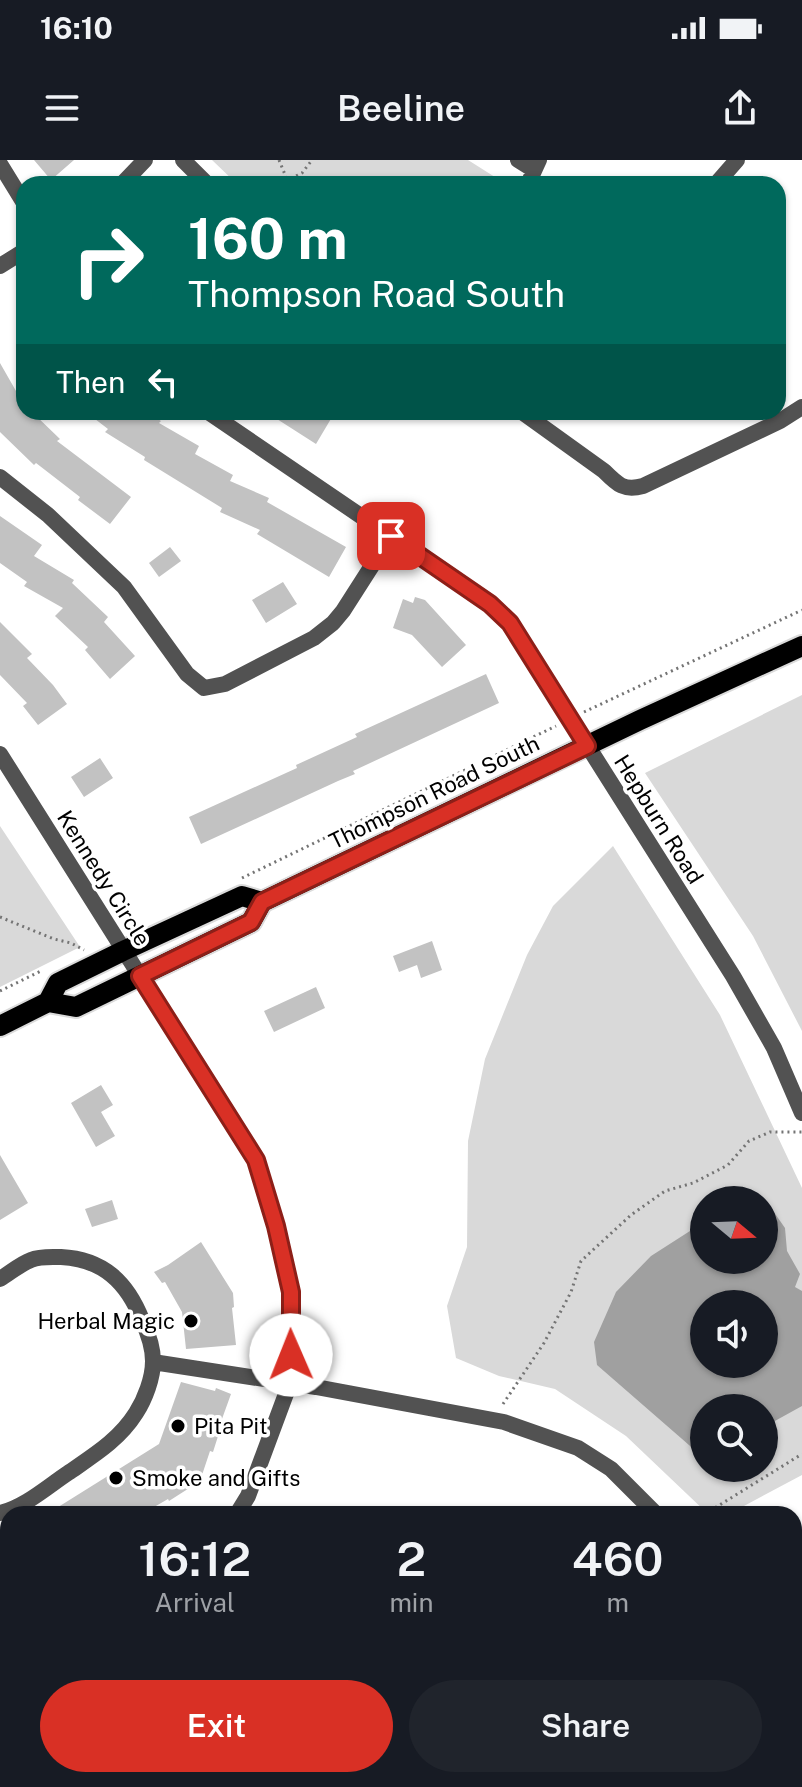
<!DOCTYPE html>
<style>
:root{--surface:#171b24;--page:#20242c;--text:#f1f3f6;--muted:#9ea1a6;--accent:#d93025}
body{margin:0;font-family:"Public Sans",sans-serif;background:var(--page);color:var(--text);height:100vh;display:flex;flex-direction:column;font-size:30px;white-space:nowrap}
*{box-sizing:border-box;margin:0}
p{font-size:26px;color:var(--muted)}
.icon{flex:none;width:44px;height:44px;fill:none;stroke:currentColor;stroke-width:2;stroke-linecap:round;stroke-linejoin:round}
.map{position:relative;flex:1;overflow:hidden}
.drawer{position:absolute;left:0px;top:1346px;width:802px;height:282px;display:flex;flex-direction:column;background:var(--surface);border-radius:24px 24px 0 0;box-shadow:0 2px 6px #0004}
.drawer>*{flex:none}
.hud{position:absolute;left:16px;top:16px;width:770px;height:244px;border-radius:24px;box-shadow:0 2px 6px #0004;background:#00695c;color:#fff;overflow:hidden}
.needle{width:52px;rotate:109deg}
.tools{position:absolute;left:690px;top:1026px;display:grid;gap:16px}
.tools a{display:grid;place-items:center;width:88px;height:88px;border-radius:50%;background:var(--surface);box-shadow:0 2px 6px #0004;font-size:40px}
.pin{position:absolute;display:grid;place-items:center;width:68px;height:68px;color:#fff;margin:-34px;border-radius:16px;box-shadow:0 4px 12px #0006}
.me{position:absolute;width:88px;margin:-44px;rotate:359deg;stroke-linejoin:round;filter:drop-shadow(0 0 6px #0008)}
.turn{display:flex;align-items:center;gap:28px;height:168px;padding:0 40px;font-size:36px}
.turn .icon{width:104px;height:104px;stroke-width:2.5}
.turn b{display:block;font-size:56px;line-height:68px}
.then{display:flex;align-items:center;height:76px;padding:0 40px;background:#0003;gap:16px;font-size:30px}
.eta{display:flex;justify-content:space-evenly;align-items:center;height:136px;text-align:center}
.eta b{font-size:48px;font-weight:600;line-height:56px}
.action{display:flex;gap:16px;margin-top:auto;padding:16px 40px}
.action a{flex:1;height:92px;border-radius:48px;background:var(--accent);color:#fff;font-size:32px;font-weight:600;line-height:92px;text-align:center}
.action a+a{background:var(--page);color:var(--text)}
.status{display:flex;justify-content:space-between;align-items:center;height:56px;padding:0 40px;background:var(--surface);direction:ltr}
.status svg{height:22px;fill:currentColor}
header{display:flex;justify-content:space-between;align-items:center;height:104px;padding:0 40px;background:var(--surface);font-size:36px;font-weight:600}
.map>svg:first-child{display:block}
.green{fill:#d9d9d9;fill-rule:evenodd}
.water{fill:#a0a0a0;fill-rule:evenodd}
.building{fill:#c2c2c2}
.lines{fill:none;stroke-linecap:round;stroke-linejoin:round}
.major-casing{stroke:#dbdbdb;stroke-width:24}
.path{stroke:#747474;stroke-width:3;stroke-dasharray:2 4;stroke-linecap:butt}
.minor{stroke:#525252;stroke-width:16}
.major{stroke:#000;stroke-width:20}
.route-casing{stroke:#8d1f18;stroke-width:20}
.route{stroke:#d93025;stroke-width:14}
.poi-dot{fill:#000;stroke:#fff;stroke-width:3}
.labels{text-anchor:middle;stroke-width:7;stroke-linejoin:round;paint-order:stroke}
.street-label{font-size:22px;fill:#000;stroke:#fff}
.poi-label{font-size:22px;fill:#000;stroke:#fff;text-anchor:start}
</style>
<div class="status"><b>16:10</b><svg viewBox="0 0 49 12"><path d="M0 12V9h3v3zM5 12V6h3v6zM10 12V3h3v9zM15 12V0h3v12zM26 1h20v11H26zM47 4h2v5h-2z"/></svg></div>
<header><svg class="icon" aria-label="menu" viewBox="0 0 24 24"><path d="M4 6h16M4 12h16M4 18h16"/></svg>Beeline<svg class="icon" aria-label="share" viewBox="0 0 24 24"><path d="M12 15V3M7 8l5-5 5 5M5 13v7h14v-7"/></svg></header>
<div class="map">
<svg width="802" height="1627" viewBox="0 0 802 1627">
<rect width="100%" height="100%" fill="#fff"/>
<path class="green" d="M212 0H468L506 24H237Z
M802 535V871L753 776 645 613Z
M0 666 80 787 0 827Z
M613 686 720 855 802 1028V1315L729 1354H708L626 1276 555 1229 499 1216 456 1198 447 1146 467 1087 468 981 485 899 527 795 553 746ZM704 1040H764V1100H704ZM704 1144H764V1204H704ZM704 1248H764V1308H704Z"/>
<path class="water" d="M748 1037 764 1038 785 1068 787 1091 800 1114 795 1127 802 1131V1246L764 1267V1248H704V1292H697L597 1205 594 1182 616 1132 651 1096 704 1062V1100H764V1040H742ZM704 1144H764V1204H704Z"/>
<path class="building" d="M34 0H74L51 20Z
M0 203 24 245V252H32L60 279 57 281 131 337 110 364 78 340 80 337 36 303 34 305 0 272Z
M86 252H147L161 261 159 263 199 286 195 294 233 315 230 321 269 338 267 342 346 387 329 417 257 374 260 370 220 352 222 348 144 300 145 297 105 272 108 269Z
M266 252H335L316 284Z
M0 356 42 385 34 396 74 420 72 423 108 457 104 462 135 496 110 519 85 490 88 487 55 456 63 448 24 426 27 422 0 403Z
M170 387 181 401 159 417 149 403Z
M283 422 297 444 266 463 252 440Z
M415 437 425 440 466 485 442 507 412 475 393 468 403 439 413 443Z
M0 462 32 494 27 498 53 525 67 544 38 565 23 546 27 543 0 515Z
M486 514 499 543 353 611 355 614 338 621 201 684 189 657 297 608 296 605 357 577 355 574Z
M100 598 113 618 84 637 71 617Z
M432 781 442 810 421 818 417 805 399 812 393 796Z
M316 827 325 848 274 872 264 851Z
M101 925 113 945 101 952 115 976 96 987 71 943Z
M0 995 28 1043 0 1060Z
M112 1040 118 1059 92 1067 85 1049Z
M201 1082 233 1133 234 1147 232 1148 236 1185 186 1189 182 1152 165 1122 162 1123 154 1112 168 1105Z
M181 1222 215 1231 216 1228 231 1234 218 1270H220L213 1292 210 1291 202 1315 191 1322 194 1325 169 1341 168 1339 142 1354H47L159 1284Z"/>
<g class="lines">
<g class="major-casing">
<path id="major" d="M48 842 58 823 123 791 242 736 262 742
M0 866 48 842 76 847 251 762 262 742 640 560 802 486"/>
</g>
<path class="path" d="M279 0 286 17 290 19
M289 24 290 19 302 13 312 0
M584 552 802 450
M242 718 556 566
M0 757 54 779 71 783 84 790
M0 831 43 810
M503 1244 544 1183 571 1132 581 1101 631 1055 665 1031 693 1023 728 1005 749 981 770 972H802
M705 1354 802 1294"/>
<path class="minor" d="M183 0 207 24
M518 0 534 10
M0 4 24 43
M122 24 145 0
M528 24 539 0
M716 24 737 0
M0 106 24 91
M208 252 490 444 510 463 733 816 774 888 802 953
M522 252 604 311C618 325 624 331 643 326L780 261 802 247
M0 317 48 355 124 427 187 514 204 528 225 524 314 478 333 463 343 451 391 376
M0 594 256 1000 276 1066 291 1132 290 1223 248 1336 237 1354
M0 1119C10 1113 20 1104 31 1100 40 1096 51 1097 61 1097 103 1099 127 1122 142 1160 148 1173 153 1187 153 1201 153 1218 145 1239 136 1253 119 1280 94 1295 68 1313 47 1327 25 1347 0 1353
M153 1202 316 1227 504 1262 578 1288 611 1309 656 1354
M794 1418 802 1413
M0 1547 8 1543
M794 1553 802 1566
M590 1620 595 1627
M311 1627 318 1620"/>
<use href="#major" class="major"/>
</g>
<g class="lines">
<g class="route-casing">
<path id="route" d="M291 1195V1132L276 1066 256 1000 140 816 251 762 262 742 587 586 510 463 490 444 391 376"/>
</g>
<use href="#route" class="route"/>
</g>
<g class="poi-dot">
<circle cx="191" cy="1161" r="8"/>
<circle cx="178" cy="1266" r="8"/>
<circle cx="116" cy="1318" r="8"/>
</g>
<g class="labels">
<g class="street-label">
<text transform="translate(434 632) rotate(-26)" y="8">Thompson Road South</text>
<text transform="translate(659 659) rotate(58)" y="8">Hepburn Road</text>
<text transform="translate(104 718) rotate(58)" y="8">Kennedy Circle</text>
</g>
<g class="poi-label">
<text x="175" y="1169" text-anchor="end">Herbal Magic</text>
<text x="194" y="1274">Pita Pit</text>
<text x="132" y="1326">Smoke and Gifts</text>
</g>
</g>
</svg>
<div class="tools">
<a><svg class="needle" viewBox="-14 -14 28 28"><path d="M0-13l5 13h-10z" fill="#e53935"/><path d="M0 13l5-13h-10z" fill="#9ea1a6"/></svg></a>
<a><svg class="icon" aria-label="sound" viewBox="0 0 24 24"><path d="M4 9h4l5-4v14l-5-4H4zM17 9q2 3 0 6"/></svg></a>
<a><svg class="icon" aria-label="search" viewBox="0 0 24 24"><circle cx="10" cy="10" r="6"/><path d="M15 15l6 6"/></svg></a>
</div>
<div class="pin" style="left:391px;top:376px;background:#d93025"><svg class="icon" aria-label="arrive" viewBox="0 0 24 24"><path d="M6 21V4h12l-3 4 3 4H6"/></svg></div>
<svg class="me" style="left:291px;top:1195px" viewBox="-20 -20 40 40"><circle r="19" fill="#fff"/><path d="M0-13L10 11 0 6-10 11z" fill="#d93025"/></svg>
<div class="hud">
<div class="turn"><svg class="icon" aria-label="right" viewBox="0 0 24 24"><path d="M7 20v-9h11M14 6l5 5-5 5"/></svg><div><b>160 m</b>Thompson Road South</div></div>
<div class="then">Then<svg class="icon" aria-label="left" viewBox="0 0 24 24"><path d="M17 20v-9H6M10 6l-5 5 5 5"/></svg></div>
</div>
<section class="drawer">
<div class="eta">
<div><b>16:12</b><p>Arrival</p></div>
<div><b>2</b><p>min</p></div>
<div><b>460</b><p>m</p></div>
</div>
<div class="action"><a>Exit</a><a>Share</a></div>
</section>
</div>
